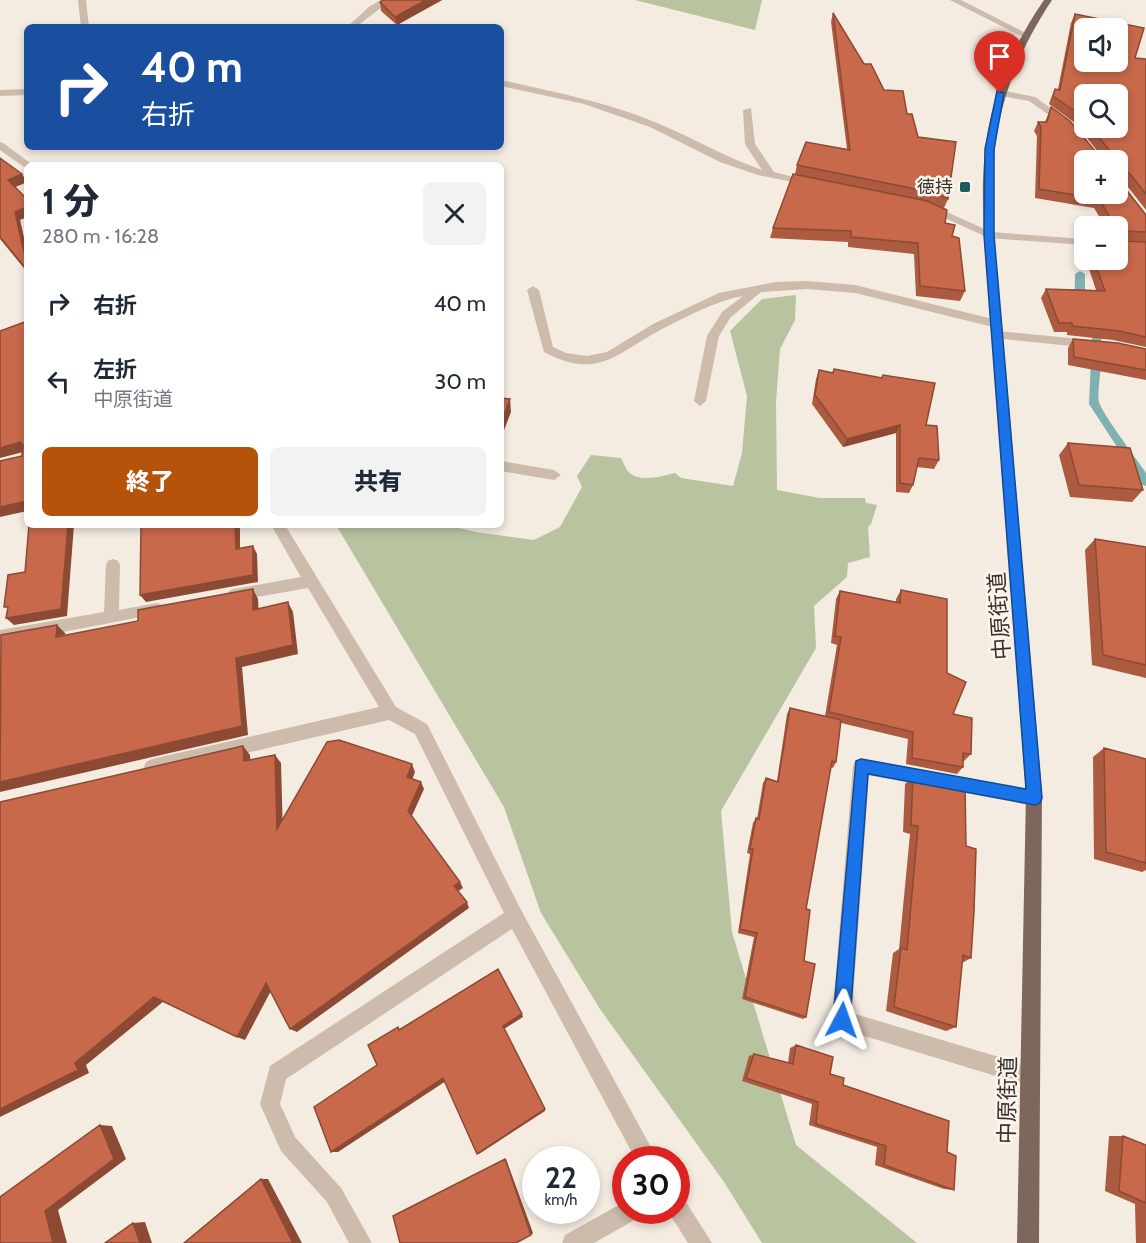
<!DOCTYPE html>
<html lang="ja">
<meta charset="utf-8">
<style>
:root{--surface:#fff;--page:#f2f2f3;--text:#1f2937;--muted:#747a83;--accent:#b45309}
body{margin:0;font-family:Cabin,"Noto Sans JP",sans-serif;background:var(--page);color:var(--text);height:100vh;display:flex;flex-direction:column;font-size:22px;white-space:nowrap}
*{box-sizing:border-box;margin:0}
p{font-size:20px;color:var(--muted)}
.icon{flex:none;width:33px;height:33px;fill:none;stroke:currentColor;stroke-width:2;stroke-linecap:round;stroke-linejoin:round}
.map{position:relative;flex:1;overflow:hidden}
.sheet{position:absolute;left:24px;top:162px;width:480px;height:366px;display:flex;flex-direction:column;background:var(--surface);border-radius:9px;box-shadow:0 3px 9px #0003}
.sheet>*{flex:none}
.hud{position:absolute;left:24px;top:24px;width:480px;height:126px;border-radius:9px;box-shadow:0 3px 9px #0003;background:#1a4fa0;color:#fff;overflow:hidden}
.buttons{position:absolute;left:1074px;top:18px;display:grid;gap:12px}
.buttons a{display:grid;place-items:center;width:54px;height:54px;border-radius:9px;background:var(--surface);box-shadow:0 3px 9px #0003;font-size:30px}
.speed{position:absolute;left:522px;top:1146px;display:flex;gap:12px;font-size:30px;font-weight:700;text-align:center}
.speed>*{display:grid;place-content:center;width:78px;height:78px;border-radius:50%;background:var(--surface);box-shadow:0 3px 9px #0003;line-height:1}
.speed small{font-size:15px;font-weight:400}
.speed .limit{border:9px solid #d22;background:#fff;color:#111}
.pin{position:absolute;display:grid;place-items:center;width:51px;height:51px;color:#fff;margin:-62px -26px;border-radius:50% 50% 50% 0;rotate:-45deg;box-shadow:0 0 6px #0007}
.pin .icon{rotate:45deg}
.me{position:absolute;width:66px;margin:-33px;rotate:4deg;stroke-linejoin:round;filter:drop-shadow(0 0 4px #0008)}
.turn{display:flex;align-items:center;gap:21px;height:126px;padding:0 18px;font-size:27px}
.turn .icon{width:78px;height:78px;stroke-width:2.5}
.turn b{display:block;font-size:42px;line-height:51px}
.round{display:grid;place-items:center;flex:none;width:63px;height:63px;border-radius:9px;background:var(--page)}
.overview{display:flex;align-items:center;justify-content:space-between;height:102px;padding:0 18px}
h1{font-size:36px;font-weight:800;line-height:45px}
.cta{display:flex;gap:12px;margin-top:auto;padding:12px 18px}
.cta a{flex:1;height:69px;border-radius:9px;background:var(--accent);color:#fff;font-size:24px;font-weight:800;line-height:69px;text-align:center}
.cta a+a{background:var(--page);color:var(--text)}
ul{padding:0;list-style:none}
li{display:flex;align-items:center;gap:18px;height:78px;padding:0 18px}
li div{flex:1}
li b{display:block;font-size:22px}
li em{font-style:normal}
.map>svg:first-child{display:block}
.green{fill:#b8c4a0}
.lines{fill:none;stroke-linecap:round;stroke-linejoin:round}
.stream{fill:#7fb0b2;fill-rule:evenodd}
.minor{fill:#cdbbac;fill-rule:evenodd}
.major{fill:#7d675c;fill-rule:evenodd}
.wall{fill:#ac5a40;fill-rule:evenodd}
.shaded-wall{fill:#8c4a34}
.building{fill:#c8694b;stroke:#8c4a34;stroke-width:1.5;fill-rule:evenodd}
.route{fill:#1a73e8;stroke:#114b97;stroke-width:1.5}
.poi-dot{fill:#1f5a5e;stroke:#fbf5ee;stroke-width:2}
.labels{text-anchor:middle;stroke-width:5;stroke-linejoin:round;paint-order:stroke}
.far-poi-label{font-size:18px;fill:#3b302b;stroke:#fbf5ee;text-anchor:end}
.street-label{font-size:22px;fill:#3b302b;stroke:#fbf5ee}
</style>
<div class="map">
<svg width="1146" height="1243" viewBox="0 0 1146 1243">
<rect width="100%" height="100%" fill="#f4ebe1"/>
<path class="green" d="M635 0H762L755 30Z
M796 295 795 320 780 349 776 402 777 490 820 498H865L866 503 877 505 871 524 868 527 870 557 848 563 847 577 814 606 816 648 721 811 732 932 796 1145 917 1243H762L724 1182 600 1009 541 913 504 807 336 525H446L476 532 534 540 560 527 582 487 577 476 591 455 621 458C624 463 626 471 631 474 641 482 663 476 675 473L681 478 733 486 742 453 747 396 730 331 762 299Z"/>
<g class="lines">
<path class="stream" d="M1080 271 1085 274V293L1089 305 1084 308C1073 302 1075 285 1075 274Z
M1092 321C1111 331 1096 384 1099 402 1101 412 1138 461 1146 473V486L1142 485 1089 404 1092 338 1087 324Z"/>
<path class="minor" d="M78 0H86L89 27H81Z
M381 0H391L356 27H347L370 6Z
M950 0H961L1030 35 1023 37Z
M501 80C554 92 607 102 657 123 693 138 725 157 762 170L745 144 743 110 751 108 755 144 774 172 817 183 812 186 758 175 720 162 650 127 584 104 501 86Z
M27 89V95L0 96V90Z
M1000 90 1035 97 1070 122 1062 124 1029 101 997 95V91Z
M0 142 3 143 33 165 24 167 0 150Z
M929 204 991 232 1084 239V245L989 238 925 209V205Z
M1118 242 1146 244V250L1118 248Z
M807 281 855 285 997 320 1003 324 997 328 855 293 807 289 761 292 730 318 719 336 706 401 700 406 694 401 707 336 722 312 743 296C715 301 688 316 662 329 617 353 598 381 544 352L527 290 533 286 539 290 553 347 566 353 587 356 607 352 653 324 719 293 776 282Z
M998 331 1090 340 1096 344 1090 348 994 338V332Z
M501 461 554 470 561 475 554 480 501 471Z
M271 525H285L396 707 427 724 521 910 658 1160H636L512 929 286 1079 280 1104 295 1137 341 1188 372 1243H349L327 1202 281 1151 260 1104 270 1066 504 913 415 734 389 720 152 775 146 772 144 767 146 762 152 759 379 707 308 588 234 601 229 599 227 595 229 591 234 589 301 577Z
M113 559 118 561 120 565 119 610 157 603 162 605 164 609 162 613 0 644V630L104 612 106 565 108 561Z
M861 758 1041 792 1043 798 1041 804 1035 806 869 775 852 1013 1029 1066 1036 1069 1039 1076 1036 1083 1029 1086 835 1027 832 1020 853 766 855 761Z
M676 1197 684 1199 712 1243H688L667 1210H676Z
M626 1201V1210H640L638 1218 594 1243H562L565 1235Z"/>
<path class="major" d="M1044 0H1052C1020 48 998 102 994 160 992 185 994 210 994 235L1042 793 1039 1243H1017L1026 793 984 235C983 211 982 186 984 162 988 103 1011 48 1044 0Z"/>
</g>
<path class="wall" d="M442 0 397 25 381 11 380 2Z
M833 13 864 64 884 90 907 114 948 199 944 208 928 201 945 223 952 236 965 291 960 301 916 296 914 254 848 247V242L770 238 773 228 795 174 797 165 847 149 831 22Z
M1075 14 1135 58 1146 59V210L1124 182 1121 181V183L1146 215V242L1119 240 1118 242V226H1105L1094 208 1035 198 1037 136 1034 131 1038 122H1045L1051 107 1096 152 1099 153 1075 123 1049 104 1051 98 1055 89H1058L1071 23ZM1084 94 1118 128H1084Z
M0 158 27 182 15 187 20 220 27 252V272L0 239Z
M1124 241 1146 242V347L1113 340 1067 335V332H1054L1041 298 1046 289 1096 290 1088 266 1092 260H1118L1119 250Z
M1073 339 1146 349V380L1068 365V348Z
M834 369 926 425 939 460 934 469 917 467 913 485 909 493 896 492V433L843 447 812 404 816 379 819 370 832 373Z
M1068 443 1143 490 1132 502 1070 497 1059 455Z
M1095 539 1146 547V678L1092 665 1085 550Z
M901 590 947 673 953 714 971 754 964 761H963V767L957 774 906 764 908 739 841 723 836 762 833 768 831 767 806 909 804 961 806 1017 803 1019 742 999 754 937 738 933 750 854 747 853 753 823 756 818 757 819 763 783 766 778 777 781 787 714 790 708 825 716 837 645 831 643 836 599 840 591 896 602V599Z
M1104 748 1146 759V870L1142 872 1094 859 1093 757Z
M913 776 966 846 971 958 962 963 956 1027 946 1031 886 1011 893 953 899 949 910 834 903 832 905 784Z
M796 1045 843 1085 947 1152 954 1190 944 1189 875 1165 877 1147 809 1125 812 1104 742 1081 749 1056 754 1054 788 1063 790 1048Z
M1109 1136H1123L1146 1145V1243H1136L1135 1204 1105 1191Z"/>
<path class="shaded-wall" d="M426 0H442L397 25 395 17Z
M22 174 27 182 13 188 8 180Z
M27 207V217L20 220 27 252V265L15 212Z
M510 399 511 412 501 438V423Z
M900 425 896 433 843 447 847 439Z
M20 442 27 451 0 458V448Z
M27 501V511L0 517V507Z
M68 525H74L67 616 14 625 6 618Z
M235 525H238L240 529V556L236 549Z
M253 546 257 554 258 582 146 602 140 595Z
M253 589 258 599 259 619 253 610Z
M288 602 293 612 298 654 242 667 248 735 0 792V782L236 658Z
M57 625 66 634 56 637Z
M243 746 250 755 251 769 244 761Z
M275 755 281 763 283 836 277 829Z
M412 764 415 772 410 785 407 777Z
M421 782 424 789 411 818 408 811Z
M460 882 463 888 457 892 454 886Z
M467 902 469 908 297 1032 290 1029Z
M266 983 273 987 245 1040 237 1037Z
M154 997 164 1001 86 1065 89 1073 0 1117V1109L75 1063Z
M522 1014 523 1017 504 1029 503 1026Z
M443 1078 446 1081 338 1152H331Z
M545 1109V1111L479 1154H477Z
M100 1125 112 1126 126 1159 58 1210 67 1243H53L45 1211Z
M505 1159H506L533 1233 531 1235Z
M261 1179H268L302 1243H293Z
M145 1222 152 1243H140L133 1223Z"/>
<path class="building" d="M383 0H426L395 17 380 2Z
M833 13 864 64H871L884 90 903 91 907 114H912L918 137 956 142 948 199 935 193 797 165 806 142 850 150Z
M1075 14 1144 28 1135 58 1146 59V194L1129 173 1122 171 1121 183 1146 215V232L1123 231 1121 236 1118 230V226H1115L1099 199 1039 189 1041 127 1038 122H1047L1051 107 1070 121 1096 152 1108 153 1110 151 1091 128H1118V94H1084V120L1079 114 1053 96 1055 89 1060 90ZM1084 28H1118V62H1084ZM1084 160H1118V194H1084Z
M0 158 22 174 8 180 27 199V207L15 212 27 265V270L0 237Z
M793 174 927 201 947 210 945 223 955 225 952 236 959 238 965 291 920 286 918 243 851 237V231L773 228Z
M1124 241 1146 242V337L1119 331 1072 326V323H1059L1046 289 1105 291 1094 260H1118V251L1128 248Z
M27 321V501L0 507V461L22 456 23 445 20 442 0 448V331Z
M1073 339 1118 343 1146 349V370L1074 357Z
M834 369 882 378 883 375 935 383 926 425 937 426 939 460 919 458 913 485 900 483V425L847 439 815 395 819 370 833 373Z
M501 398 510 399 501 423Z
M1068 443 1130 448 1143 490 1079 485Z
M29 525H68L61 609 6 618 8 607H4L8 575 25 572Z
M141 525H235L236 549 253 546V575L140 595Z
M1095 539 1146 547V665L1103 655Z
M253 589V610L288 602 293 645 236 658 242 726 0 782 1 635 57 625 56 637 138 621V610Z
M901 590 947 599V673L966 682 953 714 972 718 971 754 963 753V767L912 758 913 732 829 712 841 637 835 636 840 591 900 603Z
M790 708 841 720 836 762 832 761 806 909 810 910 804 961 815 964 806 1017 745 997 757 933 740 929 753 849H750L756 818 759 819 766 778 778 782Z
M339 740 412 764 407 777 421 782 408 811 460 882 454 886 467 902 290 1029 266 983 237 1037 154 997 75 1063 78 1070 0 1109V802L243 746 244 761 275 755 277 829 327 742Z
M1104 748 1146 759V863L1106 852Z
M913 776 965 785 966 846 976 849 974 912 971 958 963 955 956 1027 894 1007 901 948 907 950 918 826 911 825Z
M498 969 522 1014 503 1026 545 1109 477 1154 443 1078 331 1152 314 1107 377 1065 368 1045 398 1027 399 1030Z
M796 1045 833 1057 830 1074 844 1078 843 1085 949 1121 947 1152 956 1156 954 1190 884 1165 886 1146 816 1124 818 1102 746 1078 754 1054 793 1064Z
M100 1125 114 1159 45 1211 53 1243H0V1197Z
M1123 1136 1146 1145V1203L1119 1191Z
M505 1159 531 1235 516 1243H400L393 1216Z
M261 1179 293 1243H184Z
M133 1223 140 1243H105Z"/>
<path class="route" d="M997 91 1004 93 994 149V235L1042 798 1040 803 1035 805 868 774 850 1020 848 1026 842 1029 835 1026 833 1020 856 761 861 759 1026 789 984 235 985 149Z"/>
<rect class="poi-dot" x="959" y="181" width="12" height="12" rx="3"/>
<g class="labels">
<g class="far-poi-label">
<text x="953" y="193">徳持</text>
</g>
<g class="street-label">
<text transform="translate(999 616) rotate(-94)" y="8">中原街道</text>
<text transform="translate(1007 1100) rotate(-89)" y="8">中原街道</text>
</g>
</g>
</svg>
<div class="buttons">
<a><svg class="icon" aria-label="sound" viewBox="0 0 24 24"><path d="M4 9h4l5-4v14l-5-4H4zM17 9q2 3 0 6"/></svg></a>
<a><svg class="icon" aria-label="search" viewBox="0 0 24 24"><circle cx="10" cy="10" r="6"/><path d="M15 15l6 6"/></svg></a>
<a>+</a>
<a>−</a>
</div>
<div class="speed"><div>22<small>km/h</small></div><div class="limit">30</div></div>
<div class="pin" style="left:1000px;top:93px;background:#d93025"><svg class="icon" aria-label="arrive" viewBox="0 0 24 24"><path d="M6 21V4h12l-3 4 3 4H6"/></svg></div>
<svg class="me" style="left:842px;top:1020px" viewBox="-20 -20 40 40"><path d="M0-17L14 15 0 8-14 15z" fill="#1a73e8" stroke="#fff" stroke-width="4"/></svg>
<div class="hud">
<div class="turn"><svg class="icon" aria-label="right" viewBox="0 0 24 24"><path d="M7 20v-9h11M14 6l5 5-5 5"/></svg><div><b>40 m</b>右折</div></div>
</div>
<section class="sheet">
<div class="overview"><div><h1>1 分</h1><p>280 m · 16:28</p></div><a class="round"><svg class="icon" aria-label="close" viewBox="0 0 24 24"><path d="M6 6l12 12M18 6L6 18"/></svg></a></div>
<ul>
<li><svg class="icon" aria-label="right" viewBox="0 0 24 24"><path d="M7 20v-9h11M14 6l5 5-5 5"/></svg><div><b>右折</b></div><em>40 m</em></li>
<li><svg class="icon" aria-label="left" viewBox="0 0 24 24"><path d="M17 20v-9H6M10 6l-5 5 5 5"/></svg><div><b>左折</b><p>中原街道</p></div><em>30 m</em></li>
</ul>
<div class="cta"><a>終了</a><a>共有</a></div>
</section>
</div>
